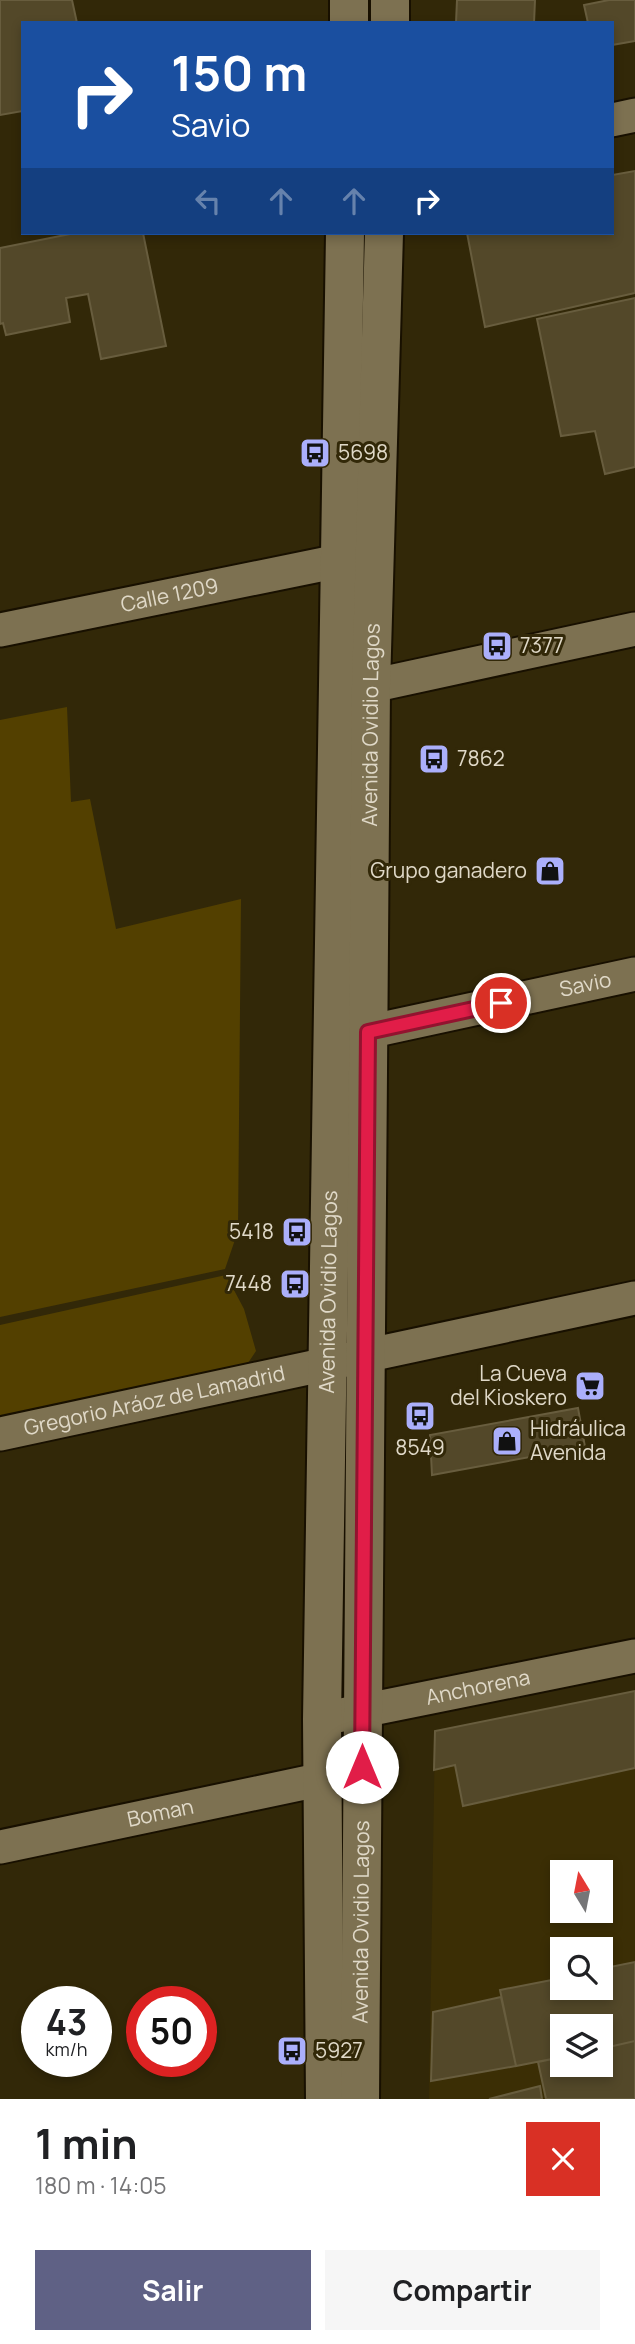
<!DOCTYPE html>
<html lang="es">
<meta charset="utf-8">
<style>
:root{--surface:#fff;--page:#f6f6f6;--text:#202124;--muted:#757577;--accent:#5f6185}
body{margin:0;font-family:Manrope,sans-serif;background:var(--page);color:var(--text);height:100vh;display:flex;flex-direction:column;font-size:26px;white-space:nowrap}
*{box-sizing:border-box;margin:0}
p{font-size:23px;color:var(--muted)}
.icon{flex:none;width:38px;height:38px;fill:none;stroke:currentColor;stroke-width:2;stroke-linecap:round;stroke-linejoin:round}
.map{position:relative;height:2099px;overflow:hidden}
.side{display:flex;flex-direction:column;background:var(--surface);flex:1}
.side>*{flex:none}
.top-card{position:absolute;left:21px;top:21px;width:593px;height:214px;border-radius:0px;box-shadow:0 4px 10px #0003;background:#1a4fa0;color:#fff;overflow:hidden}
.needle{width:46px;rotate:350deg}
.buttons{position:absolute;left:550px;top:1860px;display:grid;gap:14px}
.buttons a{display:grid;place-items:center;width:63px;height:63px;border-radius:0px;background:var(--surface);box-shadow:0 4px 10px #0003;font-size:35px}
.speed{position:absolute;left:21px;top:1986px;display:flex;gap:14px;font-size:35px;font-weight:700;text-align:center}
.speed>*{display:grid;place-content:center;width:91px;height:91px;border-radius:50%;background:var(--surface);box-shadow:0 4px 10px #0003;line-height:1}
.speed small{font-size:18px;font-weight:400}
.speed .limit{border:10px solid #d22;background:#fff;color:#111}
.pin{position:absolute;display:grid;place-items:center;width:60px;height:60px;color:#fff;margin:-30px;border:4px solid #fff;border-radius:50%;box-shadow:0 2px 7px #0007}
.me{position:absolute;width:77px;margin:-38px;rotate:0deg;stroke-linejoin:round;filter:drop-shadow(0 0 5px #0008)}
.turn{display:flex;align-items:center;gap:24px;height:147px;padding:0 35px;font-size:32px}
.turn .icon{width:91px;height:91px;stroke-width:2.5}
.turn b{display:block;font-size:49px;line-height:60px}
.lanes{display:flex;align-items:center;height:66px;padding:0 35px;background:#0003;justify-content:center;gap:35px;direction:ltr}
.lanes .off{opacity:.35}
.round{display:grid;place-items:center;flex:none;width:74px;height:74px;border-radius:0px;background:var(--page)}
.summary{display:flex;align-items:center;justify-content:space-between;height:119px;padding:0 35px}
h1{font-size:42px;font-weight:700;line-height:52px}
.button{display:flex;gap:14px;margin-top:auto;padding:14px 35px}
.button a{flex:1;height:80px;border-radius:0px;background:var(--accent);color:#fff;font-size:28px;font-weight:700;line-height:80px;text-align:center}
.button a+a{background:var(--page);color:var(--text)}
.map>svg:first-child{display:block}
.built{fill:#3b2e05;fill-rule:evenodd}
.green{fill:#534000}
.building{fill:#534829;stroke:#685d3e;stroke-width:2}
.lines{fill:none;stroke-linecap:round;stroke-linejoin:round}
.minor-casing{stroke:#181000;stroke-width:37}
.secondary-casing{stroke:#181000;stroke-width:42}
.minor{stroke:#7d7151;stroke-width:33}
.secondary{stroke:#7d7151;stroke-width:38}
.route-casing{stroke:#92132f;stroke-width:18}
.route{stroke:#e11d48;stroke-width:12}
.labels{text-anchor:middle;stroke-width:6;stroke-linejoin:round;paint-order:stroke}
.poi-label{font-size:21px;fill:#e0d9c8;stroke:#322808;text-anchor:start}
.street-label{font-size:21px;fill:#e0d9c8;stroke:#322808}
</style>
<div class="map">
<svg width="635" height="2099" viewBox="0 0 635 2099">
<rect width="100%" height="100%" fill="#322808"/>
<path class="built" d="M635 1691V2099H542L539 2086 489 2099H429L435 1731ZM562 1872H600V1911H562ZM562 1950H600V1988H562ZM562 2026H600V2065H562Z"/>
<path class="green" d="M67 707 71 802 90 799 116 929 241 899 238 1231 225 1269 0 1317V720Z
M226 1275 244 1309 256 1351 244 1369 0 1422V1325Z"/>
<path class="building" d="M0 0H72L77 23H23V111L0 115Z
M457 0H535L534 23H456Z
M609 0H635V41L612 45V23H588L584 5Z
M635 171V293L485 327 467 233H612V175Z
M75 233H143L166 346 101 359 88 294 66 298 70 322 6 335 3 323 0 324V248Z
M635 298V467L605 474 595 431 561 436 537 319Z
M578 1408 585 1447 432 1475 430 1435Z
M635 1691V1768L463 1806 455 1765 434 1770 435 1731Z
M635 1962V2041L600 2049V2026H562V2057L516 2066 500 1990 562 1978V1988H600V1969Z
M501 1997 516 2066 431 2081 433 2012Z
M635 2041V2099H546L538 2062 562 2057V2065H600V2049Z
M540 2086 542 2099H489Z"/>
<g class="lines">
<g class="minor-casing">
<g id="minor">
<path d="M612 120 635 115"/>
<path id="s1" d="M0 630 339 561"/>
<path d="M346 689 371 686 635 629"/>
<path id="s2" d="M344 1037 635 974"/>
<path id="s3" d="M0 1434 635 1298"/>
<path id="s4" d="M322 1719 635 1656"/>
<path id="s5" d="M0 1847 323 1779"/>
</g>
</g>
<g class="secondary-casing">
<g id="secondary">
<path d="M349 23V0"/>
<path d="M390 23V0"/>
<path id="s6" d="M325 2099 322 1719 345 233"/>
<path id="s7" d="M360 2099 371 686 384 233"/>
</g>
</g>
<use href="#minor" class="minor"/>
<use href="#secondary" class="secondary"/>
</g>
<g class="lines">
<g class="route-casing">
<path id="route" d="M362 1767 368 1032 501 1003"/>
</g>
<use href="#route" class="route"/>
</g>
<defs>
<g id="bus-square" transform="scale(1.575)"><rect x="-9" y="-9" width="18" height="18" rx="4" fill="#abaffb" stroke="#322808"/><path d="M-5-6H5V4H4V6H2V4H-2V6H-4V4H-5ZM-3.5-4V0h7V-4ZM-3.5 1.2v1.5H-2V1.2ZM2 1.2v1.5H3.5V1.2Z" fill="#111"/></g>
<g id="shop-square" transform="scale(1.575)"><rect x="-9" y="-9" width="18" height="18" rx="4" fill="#abaffb" stroke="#322808"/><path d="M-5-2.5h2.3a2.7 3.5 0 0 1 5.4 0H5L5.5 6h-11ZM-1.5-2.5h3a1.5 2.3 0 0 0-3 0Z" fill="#111"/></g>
<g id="supermarket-square" transform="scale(1.575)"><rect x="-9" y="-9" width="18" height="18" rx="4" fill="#abaffb" stroke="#322808"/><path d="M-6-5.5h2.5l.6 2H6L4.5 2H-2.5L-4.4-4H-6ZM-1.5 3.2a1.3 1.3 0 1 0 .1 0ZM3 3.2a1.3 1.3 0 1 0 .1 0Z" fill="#111"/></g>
</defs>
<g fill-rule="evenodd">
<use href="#bus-square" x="315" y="453"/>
<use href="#bus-square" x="497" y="646"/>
<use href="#bus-square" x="434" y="759"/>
<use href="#shop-square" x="550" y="871"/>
<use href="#bus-square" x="297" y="1232"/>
<use href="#bus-square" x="295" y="1284"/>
<use href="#supermarket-square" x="590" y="1386"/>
<use href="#bus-square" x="420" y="1416"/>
<use href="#shop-square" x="507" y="1441"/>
<use href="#bus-square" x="292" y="2051"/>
</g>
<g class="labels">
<g class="poi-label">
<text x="338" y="460">5698</text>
<text x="520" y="653">7377</text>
<text x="457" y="766">7862</text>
<text x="527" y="878" text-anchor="end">Grupo ganadero</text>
<text x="274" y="1239" text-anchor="end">5418</text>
<text x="272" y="1291" text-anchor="end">7448</text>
<text x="567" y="1381" text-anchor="end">La Cueva<tspan x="567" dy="24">del Kioskero</tspan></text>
<text x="530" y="1436">Hidráulica<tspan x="530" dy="24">Avenida</tspan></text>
<text x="420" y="1455" text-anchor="middle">8549</text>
<text x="315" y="2058">5927</text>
</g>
<g class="street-label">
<text dy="7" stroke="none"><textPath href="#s1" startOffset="173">Calle 1209</textPath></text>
<text dy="7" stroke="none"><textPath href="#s7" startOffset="1374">Avenida Ovidio Lagos</textPath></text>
<text dy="7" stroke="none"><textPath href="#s2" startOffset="247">Savio</textPath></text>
<text dy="7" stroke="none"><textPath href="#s6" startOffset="807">Avenida Ovidio Lagos</textPath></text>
<text dy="7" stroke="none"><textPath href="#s3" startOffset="158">Gregorio Aráoz de Lamadrid</textPath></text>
<text dy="7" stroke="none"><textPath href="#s4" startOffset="159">Anchorena</textPath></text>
<text dy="7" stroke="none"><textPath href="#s5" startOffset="164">Boman</textPath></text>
<text dy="7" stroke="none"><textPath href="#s7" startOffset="177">Avenida Ovidio Lagos</textPath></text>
</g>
</g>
</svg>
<div class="buttons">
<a><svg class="needle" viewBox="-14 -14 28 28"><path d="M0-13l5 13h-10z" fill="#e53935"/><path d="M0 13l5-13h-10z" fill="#757577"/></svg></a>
<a><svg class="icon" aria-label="search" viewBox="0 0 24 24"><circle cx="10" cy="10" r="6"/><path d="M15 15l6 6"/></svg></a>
<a><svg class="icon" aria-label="layers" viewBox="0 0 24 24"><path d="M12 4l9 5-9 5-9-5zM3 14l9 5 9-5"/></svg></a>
</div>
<div class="speed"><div>43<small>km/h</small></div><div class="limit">50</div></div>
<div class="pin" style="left:501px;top:1003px;background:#d93025"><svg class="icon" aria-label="arrive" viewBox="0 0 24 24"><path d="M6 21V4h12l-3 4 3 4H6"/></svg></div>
<svg class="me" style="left:362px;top:1767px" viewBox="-20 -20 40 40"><circle r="19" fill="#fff"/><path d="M0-13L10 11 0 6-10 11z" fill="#e11d48"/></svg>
<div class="top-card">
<div class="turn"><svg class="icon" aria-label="right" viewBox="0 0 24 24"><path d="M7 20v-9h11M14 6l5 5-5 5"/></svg><div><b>150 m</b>Savio</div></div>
<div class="lanes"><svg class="icon off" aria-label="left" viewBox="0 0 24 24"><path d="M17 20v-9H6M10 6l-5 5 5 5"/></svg><svg class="icon off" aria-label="ahead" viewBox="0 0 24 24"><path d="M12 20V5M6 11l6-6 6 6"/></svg><svg class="icon off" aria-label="ahead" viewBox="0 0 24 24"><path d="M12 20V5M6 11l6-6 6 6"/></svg><svg class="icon" aria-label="right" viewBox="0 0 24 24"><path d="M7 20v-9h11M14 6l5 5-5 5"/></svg></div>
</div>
</div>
<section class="side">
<div class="summary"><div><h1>1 min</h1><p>180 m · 14:05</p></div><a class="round" style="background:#d93025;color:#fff"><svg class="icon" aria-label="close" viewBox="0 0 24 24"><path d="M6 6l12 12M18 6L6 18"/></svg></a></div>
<div class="button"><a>Salir</a><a>Compartir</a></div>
</section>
